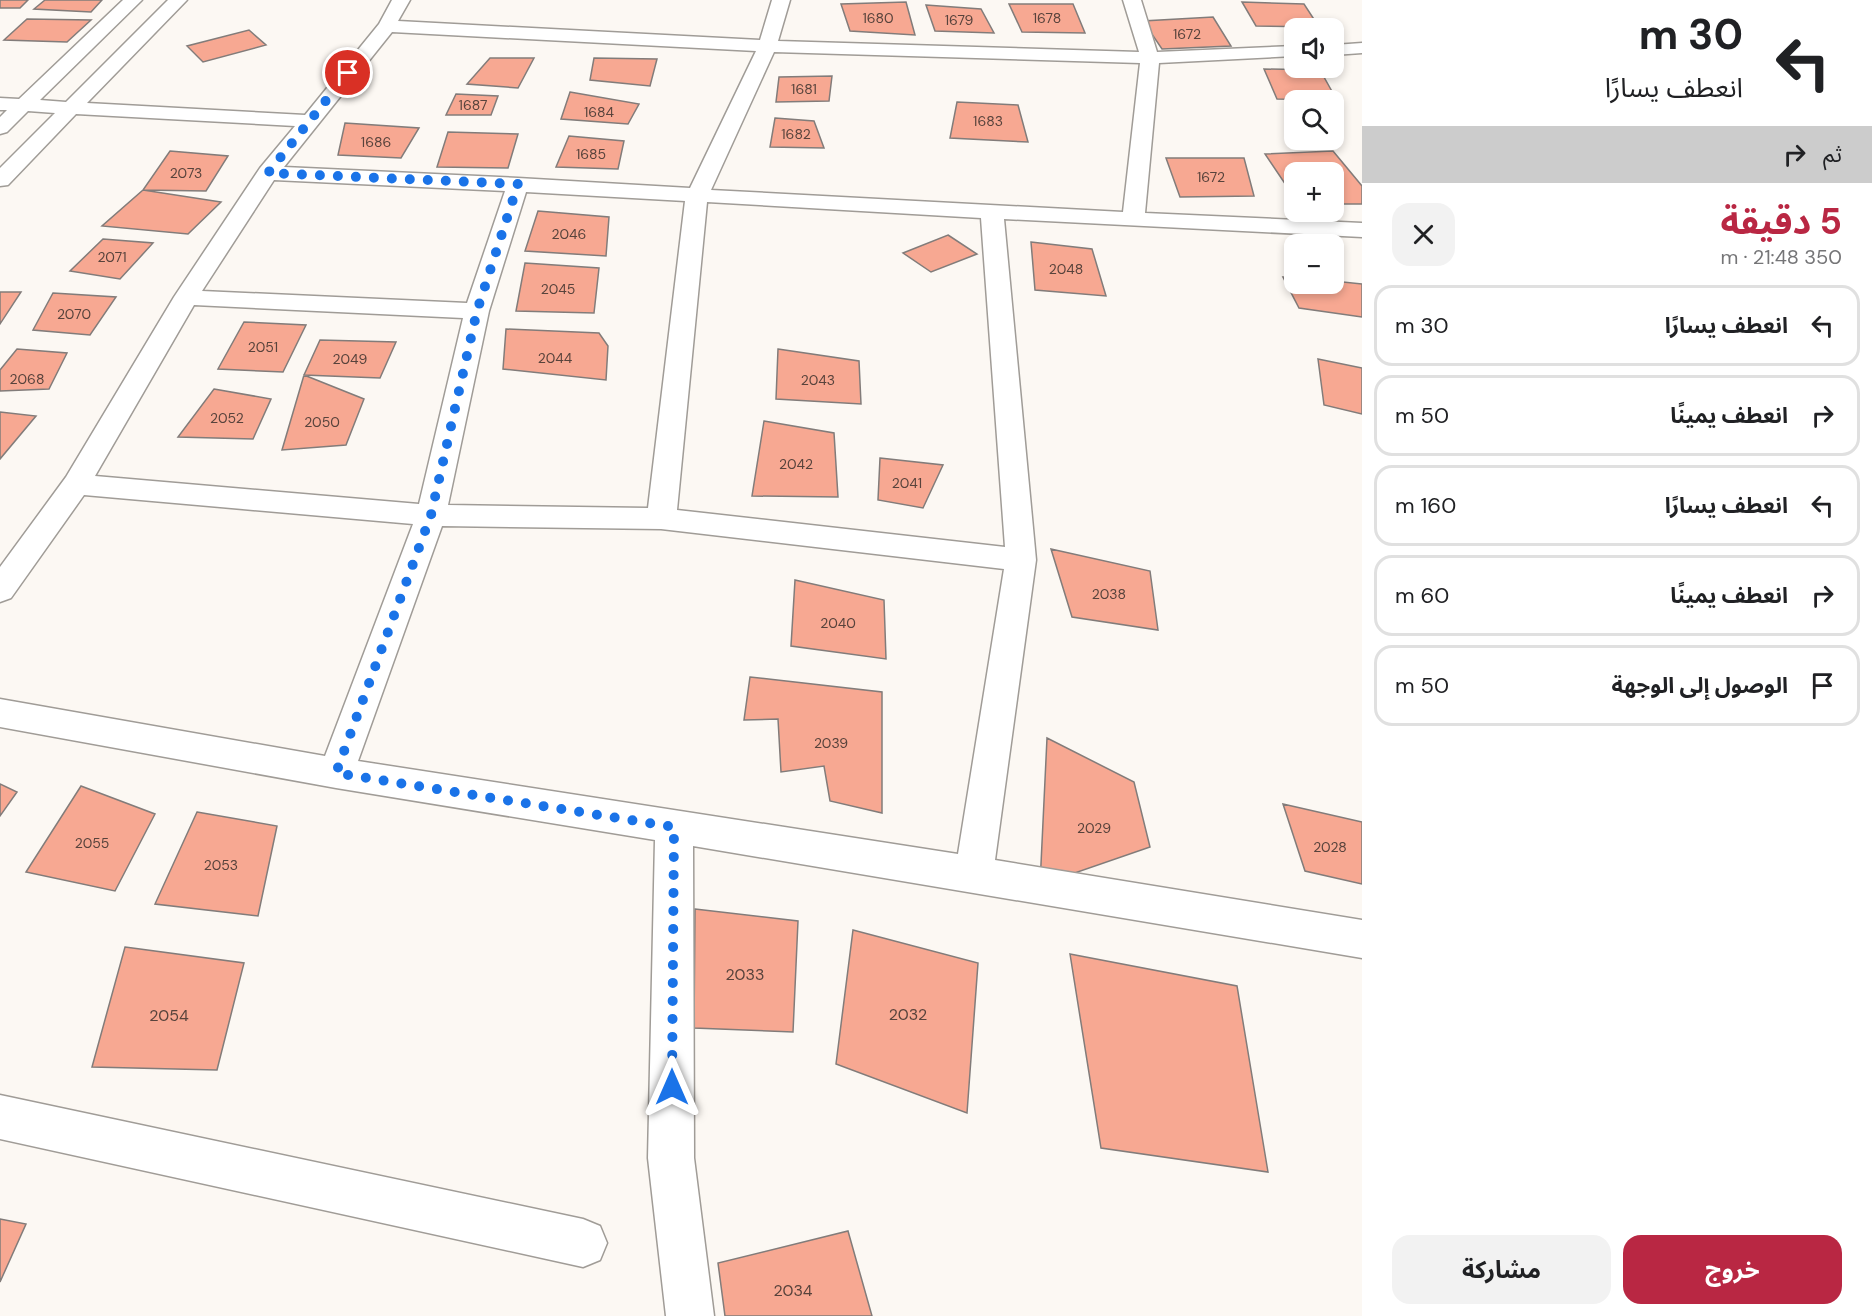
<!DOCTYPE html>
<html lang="ar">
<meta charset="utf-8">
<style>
:root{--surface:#fff;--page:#f2f2f2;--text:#202124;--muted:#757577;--line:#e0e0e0;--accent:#b92743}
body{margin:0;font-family:"DM Sans","Noto Sans Arabic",sans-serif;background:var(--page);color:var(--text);direction:rtl;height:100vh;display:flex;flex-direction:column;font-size:22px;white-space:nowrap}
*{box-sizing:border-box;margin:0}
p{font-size:20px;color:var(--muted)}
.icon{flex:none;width:33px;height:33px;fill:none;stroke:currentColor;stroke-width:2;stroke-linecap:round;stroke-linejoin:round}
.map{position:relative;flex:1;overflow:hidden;direction:ltr}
.panel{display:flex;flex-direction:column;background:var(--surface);width:510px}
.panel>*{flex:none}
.guide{background:#fff;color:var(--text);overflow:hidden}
.controls{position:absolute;left:1284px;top:18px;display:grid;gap:12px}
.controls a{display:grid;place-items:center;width:60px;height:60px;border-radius:12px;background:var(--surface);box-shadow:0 3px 9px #0003;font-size:30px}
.pin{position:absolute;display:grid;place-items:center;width:51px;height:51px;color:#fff;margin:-26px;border:3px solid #fff;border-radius:50%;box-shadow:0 2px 6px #0007}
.me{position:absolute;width:66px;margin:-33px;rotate:0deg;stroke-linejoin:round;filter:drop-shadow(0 0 4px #0008)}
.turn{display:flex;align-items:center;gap:21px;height:126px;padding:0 30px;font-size:27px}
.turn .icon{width:78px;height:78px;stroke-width:2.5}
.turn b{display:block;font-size:42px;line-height:51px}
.then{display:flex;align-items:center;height:57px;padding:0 30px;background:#0003;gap:12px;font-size:22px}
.round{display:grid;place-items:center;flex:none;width:63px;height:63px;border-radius:18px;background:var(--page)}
.head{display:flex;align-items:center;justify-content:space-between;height:102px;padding:0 30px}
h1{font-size:36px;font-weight:700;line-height:45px;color:var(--accent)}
.cta{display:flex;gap:12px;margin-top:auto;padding:12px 30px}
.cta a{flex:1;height:69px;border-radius:18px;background:var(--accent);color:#fff;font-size:24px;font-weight:700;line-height:69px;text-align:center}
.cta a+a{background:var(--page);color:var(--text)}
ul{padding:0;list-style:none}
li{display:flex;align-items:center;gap:18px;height:81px;margin:0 12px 9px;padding:0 18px;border:3px solid var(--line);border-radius:18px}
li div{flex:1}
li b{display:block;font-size:22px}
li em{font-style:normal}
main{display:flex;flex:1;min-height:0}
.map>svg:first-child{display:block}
.building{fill:#f7a892;stroke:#827c7a;stroke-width:1.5}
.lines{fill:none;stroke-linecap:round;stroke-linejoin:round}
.minor-casing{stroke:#a09c97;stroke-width:3}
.minor{fill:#fff;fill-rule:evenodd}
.route{stroke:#1a73e8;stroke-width:10;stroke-dasharray:0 18}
.labels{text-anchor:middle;stroke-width:6;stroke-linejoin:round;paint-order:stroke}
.number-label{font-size:14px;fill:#58433c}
.near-number-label{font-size:16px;fill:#58433c}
</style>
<main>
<section class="panel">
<div class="guide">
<div class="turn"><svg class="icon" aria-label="left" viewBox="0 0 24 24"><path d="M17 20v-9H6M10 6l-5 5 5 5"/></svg><div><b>30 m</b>انعطف يسارًا</div></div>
<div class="then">ثم<svg class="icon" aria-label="right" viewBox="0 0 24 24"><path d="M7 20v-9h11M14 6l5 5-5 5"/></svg></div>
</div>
<div class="head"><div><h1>5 دقيقة</h1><p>350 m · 21:48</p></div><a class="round"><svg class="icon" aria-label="close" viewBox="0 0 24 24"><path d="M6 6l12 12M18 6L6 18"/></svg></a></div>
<ul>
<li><svg class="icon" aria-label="left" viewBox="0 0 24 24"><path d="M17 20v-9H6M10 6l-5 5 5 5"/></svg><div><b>انعطف يسارًا</b></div><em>30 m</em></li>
<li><svg class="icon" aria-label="right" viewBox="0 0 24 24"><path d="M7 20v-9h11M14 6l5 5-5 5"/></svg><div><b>انعطف يمينًا</b></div><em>50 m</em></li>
<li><svg class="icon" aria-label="left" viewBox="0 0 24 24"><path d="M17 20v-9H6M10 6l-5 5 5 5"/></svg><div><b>انعطف يسارًا</b></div><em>160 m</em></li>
<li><svg class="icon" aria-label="right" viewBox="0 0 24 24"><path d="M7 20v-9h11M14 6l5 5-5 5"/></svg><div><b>انعطف يمينًا</b></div><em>60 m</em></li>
<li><svg class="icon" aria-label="arrive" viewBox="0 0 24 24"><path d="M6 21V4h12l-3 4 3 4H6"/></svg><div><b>الوصول إلى الوجهة</b></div><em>50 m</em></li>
</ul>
<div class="cta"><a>خروج</a><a>مشاركة</a></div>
</section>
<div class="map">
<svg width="1362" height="1316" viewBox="0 0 1362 1316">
<rect width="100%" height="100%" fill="#fcf8f3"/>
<path class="building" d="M0 0H28L20 8H0Z
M45 0H102L91 12 34 9Z
M906 2 915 35 850 31 841 4Z
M1242 2 1304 4 1319 27 1256 26Z
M1009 4H1073L1085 33 1022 32Z
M926 5 981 9 994 33 935 31Z
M1213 17 1231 46 1162 49 1143 21Z
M27 19 91 20 67 42 4 40Z
M249 30 266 45 203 62 187 46Z
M490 58H534L518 88 467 84Z
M594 58 657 59 650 86 590 80Z
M1264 69 1320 70 1339 104H1334V100L1277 99Z
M832 76 829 101 776 102 779 77Z
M570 92 639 104 628 124 561 119Z
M456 94 498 96 491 115H446Z
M957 102 1018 105 1028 142 950 138Z
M775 118 814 121 824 148 770 147Z
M345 123 419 128 401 158 338 155Z
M448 132 518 134 508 168 437 167Z
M569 136 624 141 618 169 556 167Z
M170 151 228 156 206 191 143 190Z
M1333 151 1362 186V204H1334V172H1294V197L1265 154Z
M1166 158H1244L1254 196 1180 197Z
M143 190 221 202 188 234 102 226Z
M538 211 609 217 606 256 525 251Z
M948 235 977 254 931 272 903 253Z
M103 239 153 243 120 279 70 271Z
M1031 242 1092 249 1106 296 1035 290Z
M525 263 599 268 594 313 516 311Z
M1283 277 1294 278V284H1334V281L1362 284V317L1299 308Z
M0 292H21L0 324Z
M53 293 116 297 90 335 33 330Z
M244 322 306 325 283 372 218 369Z
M506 329 599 333 608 346 606 380 503 369Z
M320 340 396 342 380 378 304 375Z
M17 349 67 353 49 389 0 391V370Z
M778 349 859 361 861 404 776 399Z
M1318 359 1362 368V414L1324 405Z
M304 375 364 399 346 445 282 450Z
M214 389 271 399 253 439 178 437Z
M0 412 36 416 0 459Z
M764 421 834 433 838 497 752 496Z
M880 458 943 465 923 508 878 500Z
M1051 549 1150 571 1158 630 1072 617Z
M795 580 884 600 886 659 791 646Z
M750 677 882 692V813L830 801 824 766 781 772 778 719 744 720Z
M1047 738 1134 782 1150 847 1040 885Z
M0 784 17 792 0 816Z
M81 786 155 814 115 891 26 872Z
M1283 804 1362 822V884L1305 871Z
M197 812 277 826 258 916 155 904Z
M695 909 798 921 793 1032 694 1028Z
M853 930 978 963 967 1113 836 1064Z
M125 947 244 963 217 1070 92 1067Z
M1070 954 1237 986 1268 1172 1101 1148Z
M0 1219 26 1224 0 1282Z
M848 1231 872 1316H725L718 1263Z"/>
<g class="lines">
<g class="minor-casing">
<path id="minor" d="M123 0H142L40 100 66 102 168 0H187L87 103 305 115 379 24 392 0H410L398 21 760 40 772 0H790L778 41 1139 52 1123 0H1141L1157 52 1294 46V56L1159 63 1145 213 1362 223V237L1004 219 1036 560 995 860 1362 920V958L693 846 694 1158 714 1316H666L648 1158 655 840 336 788 0 727V699L325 756 413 524 84 495 11 598 0 602V567L66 477 174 297 260 168 295 126 76 114 8 185 0 186V168L55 113 28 111 7 132 0 134V117L7 110H0V98L19 99ZM392 32 756 51 690 188 518 178 284 167ZM774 52 1140 63 1123 212 711 190ZM274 180 505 191 467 303 202 291ZM526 192 685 201 648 508 448 505 489 311ZM707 202 981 218 1005 547 677 510ZM194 305 463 318 419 504 95 476ZM442 526 661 529 1004 569 958 854 358 761Z
M1362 43V53L1334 55V45Z
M0 1095 583 1219 600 1226 607 1243 600 1260 583 1267 0 1139Z"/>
</g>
<use href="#minor" class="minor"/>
</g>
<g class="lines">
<path class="route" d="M348 73 268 173 518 184 477 311 431 515 336 773 674 827 672 1087"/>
</g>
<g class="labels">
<g class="number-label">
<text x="878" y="23">1680</text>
<text x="1047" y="23">1678</text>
<text x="959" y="25">1679</text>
<text x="1187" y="39">1672</text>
<text x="804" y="94">1681</text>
<text x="473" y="110">1687</text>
<text x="599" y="117">1684</text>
<text x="988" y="126">1683</text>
<text x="796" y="139">1682</text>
<text x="376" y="147">1686</text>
<text x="591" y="159">1685</text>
<text x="186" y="178">2073</text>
<text x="1211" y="182">1672</text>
<text x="569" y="239">2046</text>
<text x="112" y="262">2071</text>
<text x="1066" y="274">2048</text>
<text x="558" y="294">2045</text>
<text x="74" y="319">2070</text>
<text x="263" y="352">2051</text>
<text x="555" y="363">2044</text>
<text x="350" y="364">2049</text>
<text x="27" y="384">2068</text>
<text x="818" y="385">2043</text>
<text x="227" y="423">2052</text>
<text x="322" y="427">2050</text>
<text x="796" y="469">2042</text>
<text x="907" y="488">2041</text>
<text x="1109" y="599">2038</text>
<text x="838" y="628">2040</text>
<text x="831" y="748">2039</text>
<text x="1094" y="833">2029</text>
<text x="92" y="848">2055</text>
<text x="1330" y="852">2028</text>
<text x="221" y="870">2053</text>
</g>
<g class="near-number-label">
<text x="745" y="980">2033</text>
<text x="908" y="1020">2032</text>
<text x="169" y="1021">2054</text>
<text x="793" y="1296">2034</text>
</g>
</g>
</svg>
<div class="controls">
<a><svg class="icon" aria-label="sound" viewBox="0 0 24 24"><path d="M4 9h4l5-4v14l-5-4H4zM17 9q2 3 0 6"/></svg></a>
<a><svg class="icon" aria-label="search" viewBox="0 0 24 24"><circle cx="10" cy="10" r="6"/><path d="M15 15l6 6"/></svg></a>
<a>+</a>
<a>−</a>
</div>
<div class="pin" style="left:348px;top:73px;background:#d93025"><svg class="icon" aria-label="arrive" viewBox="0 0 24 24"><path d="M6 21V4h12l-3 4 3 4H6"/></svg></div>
<svg class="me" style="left:672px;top:1087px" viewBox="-20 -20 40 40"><path d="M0-17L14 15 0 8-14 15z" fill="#1a73e8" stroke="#fff" stroke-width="4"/></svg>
</div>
</main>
